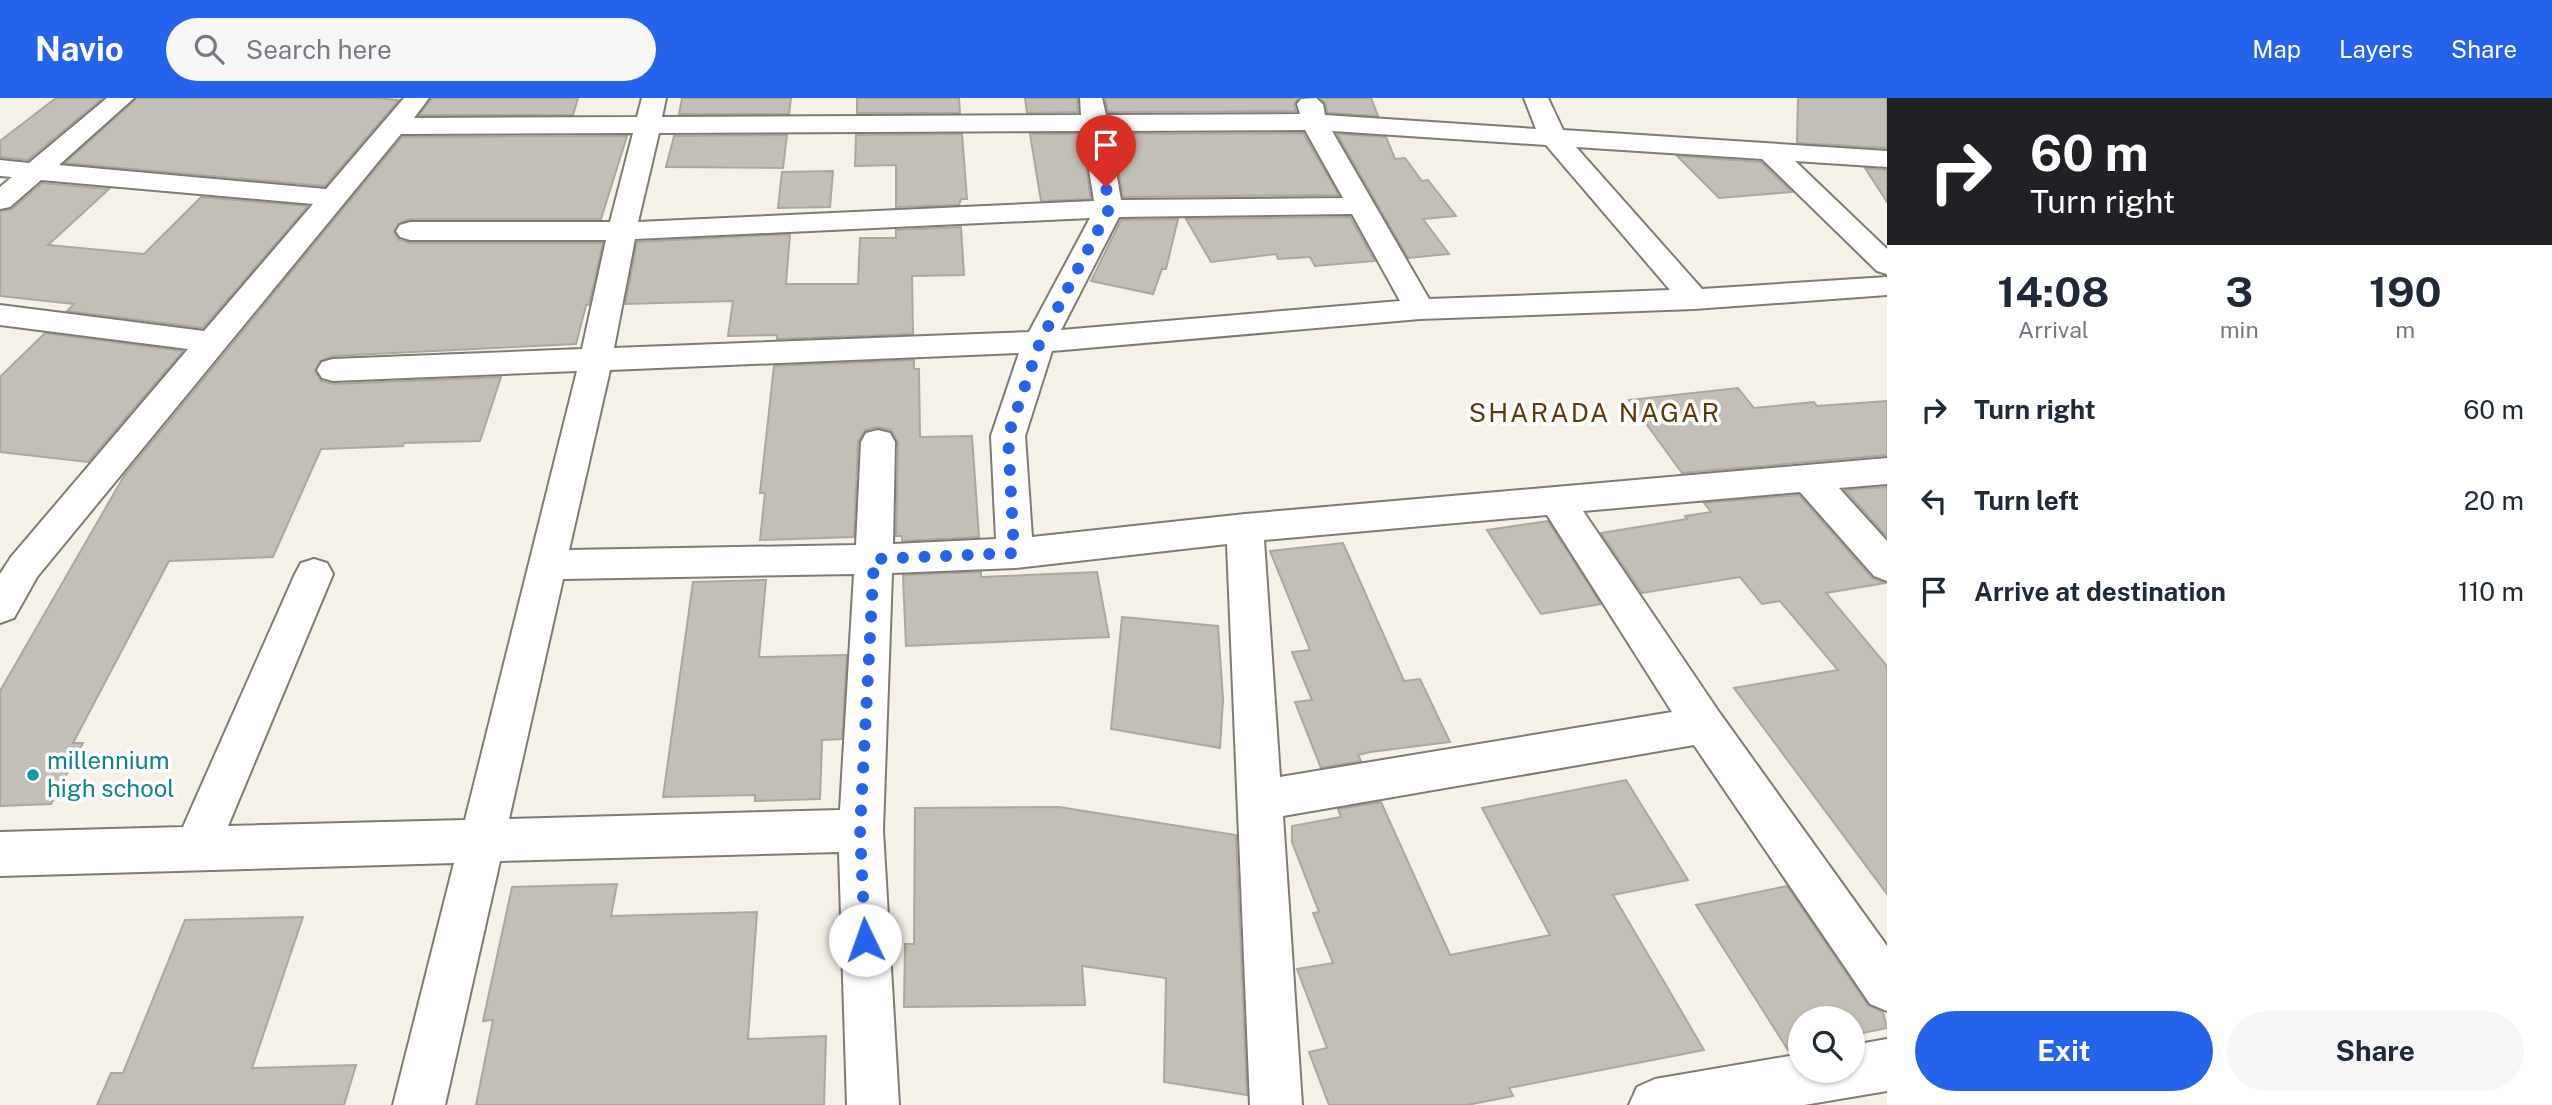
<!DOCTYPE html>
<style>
:root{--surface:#fff;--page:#f6f6f7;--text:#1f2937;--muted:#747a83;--accent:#2563eb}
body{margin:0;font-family:"Public Sans",sans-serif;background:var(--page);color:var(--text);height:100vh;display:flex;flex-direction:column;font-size:26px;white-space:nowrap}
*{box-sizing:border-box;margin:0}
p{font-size:23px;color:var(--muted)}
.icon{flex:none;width:38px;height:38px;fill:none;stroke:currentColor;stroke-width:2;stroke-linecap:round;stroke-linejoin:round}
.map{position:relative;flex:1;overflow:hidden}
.details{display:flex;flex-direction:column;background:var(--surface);width:665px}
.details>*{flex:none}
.top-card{background:#202124;color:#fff;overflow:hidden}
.controls{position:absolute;left:1788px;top:908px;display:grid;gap:14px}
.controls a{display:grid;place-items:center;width:77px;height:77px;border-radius:50%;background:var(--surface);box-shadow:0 2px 5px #0004;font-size:35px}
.pin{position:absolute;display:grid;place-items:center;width:60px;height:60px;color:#fff;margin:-72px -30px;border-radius:50% 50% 50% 0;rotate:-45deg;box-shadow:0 0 7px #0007}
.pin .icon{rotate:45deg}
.me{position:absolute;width:77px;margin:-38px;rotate:357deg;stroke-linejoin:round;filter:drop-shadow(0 0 5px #0008)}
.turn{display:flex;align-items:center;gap:24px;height:147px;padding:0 28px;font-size:32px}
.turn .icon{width:91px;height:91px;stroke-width:2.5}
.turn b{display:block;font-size:49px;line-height:60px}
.eta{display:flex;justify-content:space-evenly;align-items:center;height:119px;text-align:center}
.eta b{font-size:42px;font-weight:700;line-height:49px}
.button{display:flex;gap:14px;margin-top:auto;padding:14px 28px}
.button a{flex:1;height:80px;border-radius:42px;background:var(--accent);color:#fff;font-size:28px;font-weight:700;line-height:80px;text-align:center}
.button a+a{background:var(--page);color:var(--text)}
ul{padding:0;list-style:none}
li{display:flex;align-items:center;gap:21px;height:91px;padding:0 28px}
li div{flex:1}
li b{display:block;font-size:26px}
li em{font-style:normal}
header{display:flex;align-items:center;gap:42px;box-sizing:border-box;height:98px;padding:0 35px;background:var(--accent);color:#fff}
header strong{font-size:33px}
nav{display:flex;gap:38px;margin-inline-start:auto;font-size:24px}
.search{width:490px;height:63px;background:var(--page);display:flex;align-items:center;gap:18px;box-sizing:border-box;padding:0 24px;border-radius:38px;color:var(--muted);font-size:26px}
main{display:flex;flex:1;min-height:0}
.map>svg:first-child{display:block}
.building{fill:#c3bfb6;stroke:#aba79e;stroke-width:2}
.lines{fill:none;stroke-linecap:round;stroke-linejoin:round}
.minor-casing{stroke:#7f7b73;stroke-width:4}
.minor{fill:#fff;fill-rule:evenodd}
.route{stroke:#2563eb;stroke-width:12;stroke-dasharray:0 21.6}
.culture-dot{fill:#0f9aa8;stroke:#fff;stroke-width:2.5}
.labels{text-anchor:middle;stroke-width:7;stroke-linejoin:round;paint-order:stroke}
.culture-label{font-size:24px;fill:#0d838f;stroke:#fff;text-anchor:start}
.neighbourhood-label{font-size:26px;letter-spacing:2px;fill:#5f3a07;stroke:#fff}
</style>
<header>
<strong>Navio</strong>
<div class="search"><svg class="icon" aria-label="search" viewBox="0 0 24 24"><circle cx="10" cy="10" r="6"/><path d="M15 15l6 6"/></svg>Search here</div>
<nav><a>Map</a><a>Layers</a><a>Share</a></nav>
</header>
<main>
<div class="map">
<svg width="1887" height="1007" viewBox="0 0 1887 1007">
<rect width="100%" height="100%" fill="#f5f1e7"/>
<path class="building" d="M56 0H103L28 62 0 59V43Z
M137 0H375L399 2 325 88 65 65Z
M432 0H578L573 17H419Z
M682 0H791L789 16H679Z
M857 0H959L960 15H857Z
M1025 0H1077L1078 14 1027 15Z
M1105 0H1298L1294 7 1296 13 1108 14Z
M1320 0H1371L1378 18 1327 15 1326 6Z
M1798 0H1887V50L1797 45Z
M1303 35 1339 97 1123 99 1112 36Z
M962 36 967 101H961L959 107 896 109V67L855 68 856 37Z
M1030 36H1081L1091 101 1041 103Z
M1337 36 1386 39 1395 61 1405 60 1422 83 1428 82 1456 118 1423 121 1449 156 1408 160Z
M787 37 783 70 666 69 674 38Z
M627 38 601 121H410L398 126 394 134 399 142 410 145H603L589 207H586L576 246 333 258 320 263 315 273 321 283 333 286 501 279 480 343 404 345 403 348 321 351 273 459 169 463 73 645H83L51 706 0 708V593L124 378 402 39Z
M1677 58 1761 64 1792 94 1719 100Z
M1865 70 1887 72V104Z
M833 73 830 109 778 110 782 74Z
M42 85 109 91 48 147 144 156 201 99 308 108 203 230 67 213 74 206 0 198V113L12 111Z
M1350 119 1375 163 1315 168 1310 159 1278 161 1276 156 1211 164 1186 121Z
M1178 121 1166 171H1162L1153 196 1091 183 1121 122Z
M961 129 964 177 912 178 913 236 777 241V237L728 238 733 203 625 206 637 144 790 136 786 186H858L860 140H896V132Z
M45 235 183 253 88 364 0 354V279Z
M914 262V271H919L920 339 972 338 979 439 902 443V438H896L898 344 891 332 877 329 865 332 858 344 854 439 760 442 765 395H760L774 268Z
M1738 290 1754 310 1814 304 1817 308 1887 303V357L1682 375 1629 302Z
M1887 389V439L1845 392Z
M1799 397 1872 480 1885 485 1826 495 1887 568V796L1734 590 1838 572 1780 503 1762 506 1740 479 1642 495 1601 435 1687 421 1685 418 1711 414 1704 405Z
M1548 423 1601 506 1541 516 1487 432Z
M1343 445 1404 583 1420 581 1450 644 1370 654 1358 657 1361 663 1321 670 1295 604 1312 602 1292 554 1310 552 1270 453Z
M981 474V479L1097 474 1109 539 906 548 903 477Z
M766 482 759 559 847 557 842 641 822 642 820 701 755 703V697L663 699 693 484Z
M1122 519 1218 528 1223 601 1220 650 1111 631Z
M1626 682 1688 782 1613 797 1704 952 1509 990 1513 998 1467 1007H1329L1309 954 1327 950 1297 871 1333 865 1313 815 1319 814 1292 744V728L1341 719 1338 711 1381 704 1450 857 1550 837 1482 710Z
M1059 709 1236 737 1247 997 1164 984 1166 880 1082 868 1085 907 904 909 905 846H914L915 710Z
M617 786 611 818 757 814 748 941 826 938 824 1007H476L493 922 483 923 512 789Z
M1787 788 1868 907 1883 914 1887 930 1853 937V920H1801V949L1788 952 1696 807Z
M303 819 252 970 356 967 344 1007H97L111 975H123L185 822Z"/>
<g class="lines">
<g class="minor-casing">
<path id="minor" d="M107 0H134L59 67 326 91 404 0H429L414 20 637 19 642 0H666L662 19 1081 17 1080 0H1102L1106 17 1300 16 1297 6 1301 1 1316 0 1323 6 1325 17 1536 31 1524 0H1548L1563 32 1887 53V69L1795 63 1887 151V176L1877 173 1762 61 1576 49 1702 191 1887 179V197L1694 211 1420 221 1052 253 1025 338 1032 439 1245 416 1887 360V386L1839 390 1887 443V483L1874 478 1800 394 1583 413 1719 614 1887 848V913L1870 906 1694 647 1283 718 1302 1007H1250L1227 446 1015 470 892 475 883 732 899 1007H847L839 754 500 763 445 1007H393L454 765 0 778V734L183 729 295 476 301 465 314 461 327 465 333 476 228 728 465 722 577 273 333 283 322 280 317 272 322 264 333 261 582 251 606 142H410L400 139 396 133 400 127 410 124H610L633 35 401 36 37 479 14 520 0 525V476L11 459 188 251 0 227V207L204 233 313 106 41 82 10 109 0 111V89L12 79 0 78V62L29 65ZM1305 32 1343 100 1121 102 1109 33ZM1083 33 1094 103 638 124 659 35ZM1332 33 1546 47 1670 192 1429 201ZM1352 116 1400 203 1061 232 1119 119ZM1090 120 1029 234 614 250 635 141ZM1019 255 991 338 996 441 893 446 895 344 890 335 878 332 866 335 861 344 856 447 569 452 610 272ZM1547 417 1672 614 1280 679 1264 442ZM854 476 840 712 509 721 563 481Z
M1887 941V993L1804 1007H1629L1637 989 1655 981 1801 956V973H1853V947Z"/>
</g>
<use href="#minor" class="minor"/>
</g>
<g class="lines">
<path class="route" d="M865 842 860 732 874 461 1014 455 1008 338 1040 244 1109 111 1106 89"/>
</g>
<circle class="culture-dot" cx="33" cy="677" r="7"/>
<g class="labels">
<g class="culture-label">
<text x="47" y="671">millennium<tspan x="47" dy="28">high school</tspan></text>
</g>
<g class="neighbourhood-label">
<text x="1595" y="324">SHARADA NAGAR</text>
</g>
</g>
</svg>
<div class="controls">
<a><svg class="icon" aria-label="search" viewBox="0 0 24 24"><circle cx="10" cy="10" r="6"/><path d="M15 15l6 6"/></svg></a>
</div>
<div class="pin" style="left:1106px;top:89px;background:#d93025"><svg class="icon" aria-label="arrive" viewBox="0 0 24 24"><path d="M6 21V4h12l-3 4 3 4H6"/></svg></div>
<svg class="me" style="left:865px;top:842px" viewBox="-20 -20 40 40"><circle r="19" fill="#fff"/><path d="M0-13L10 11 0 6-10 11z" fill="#2563eb"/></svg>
</div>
<section class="details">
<div class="top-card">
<div class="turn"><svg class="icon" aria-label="right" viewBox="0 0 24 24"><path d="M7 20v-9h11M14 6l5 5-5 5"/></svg><div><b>60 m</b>Turn right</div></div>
</div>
<div class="eta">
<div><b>14:08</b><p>Arrival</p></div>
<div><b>3</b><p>min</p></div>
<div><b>190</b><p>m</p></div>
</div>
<ul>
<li><svg class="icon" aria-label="right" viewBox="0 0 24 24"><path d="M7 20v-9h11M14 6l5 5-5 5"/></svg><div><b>Turn right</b></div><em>60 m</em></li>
<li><svg class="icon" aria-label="left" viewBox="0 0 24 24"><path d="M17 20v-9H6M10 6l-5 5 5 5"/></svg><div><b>Turn left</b></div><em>20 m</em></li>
<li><svg class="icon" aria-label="arrive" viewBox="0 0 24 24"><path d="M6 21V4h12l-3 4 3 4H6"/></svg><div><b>Arrive at destination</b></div><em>110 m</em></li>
</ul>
<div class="button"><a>Exit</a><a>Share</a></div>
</section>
</main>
